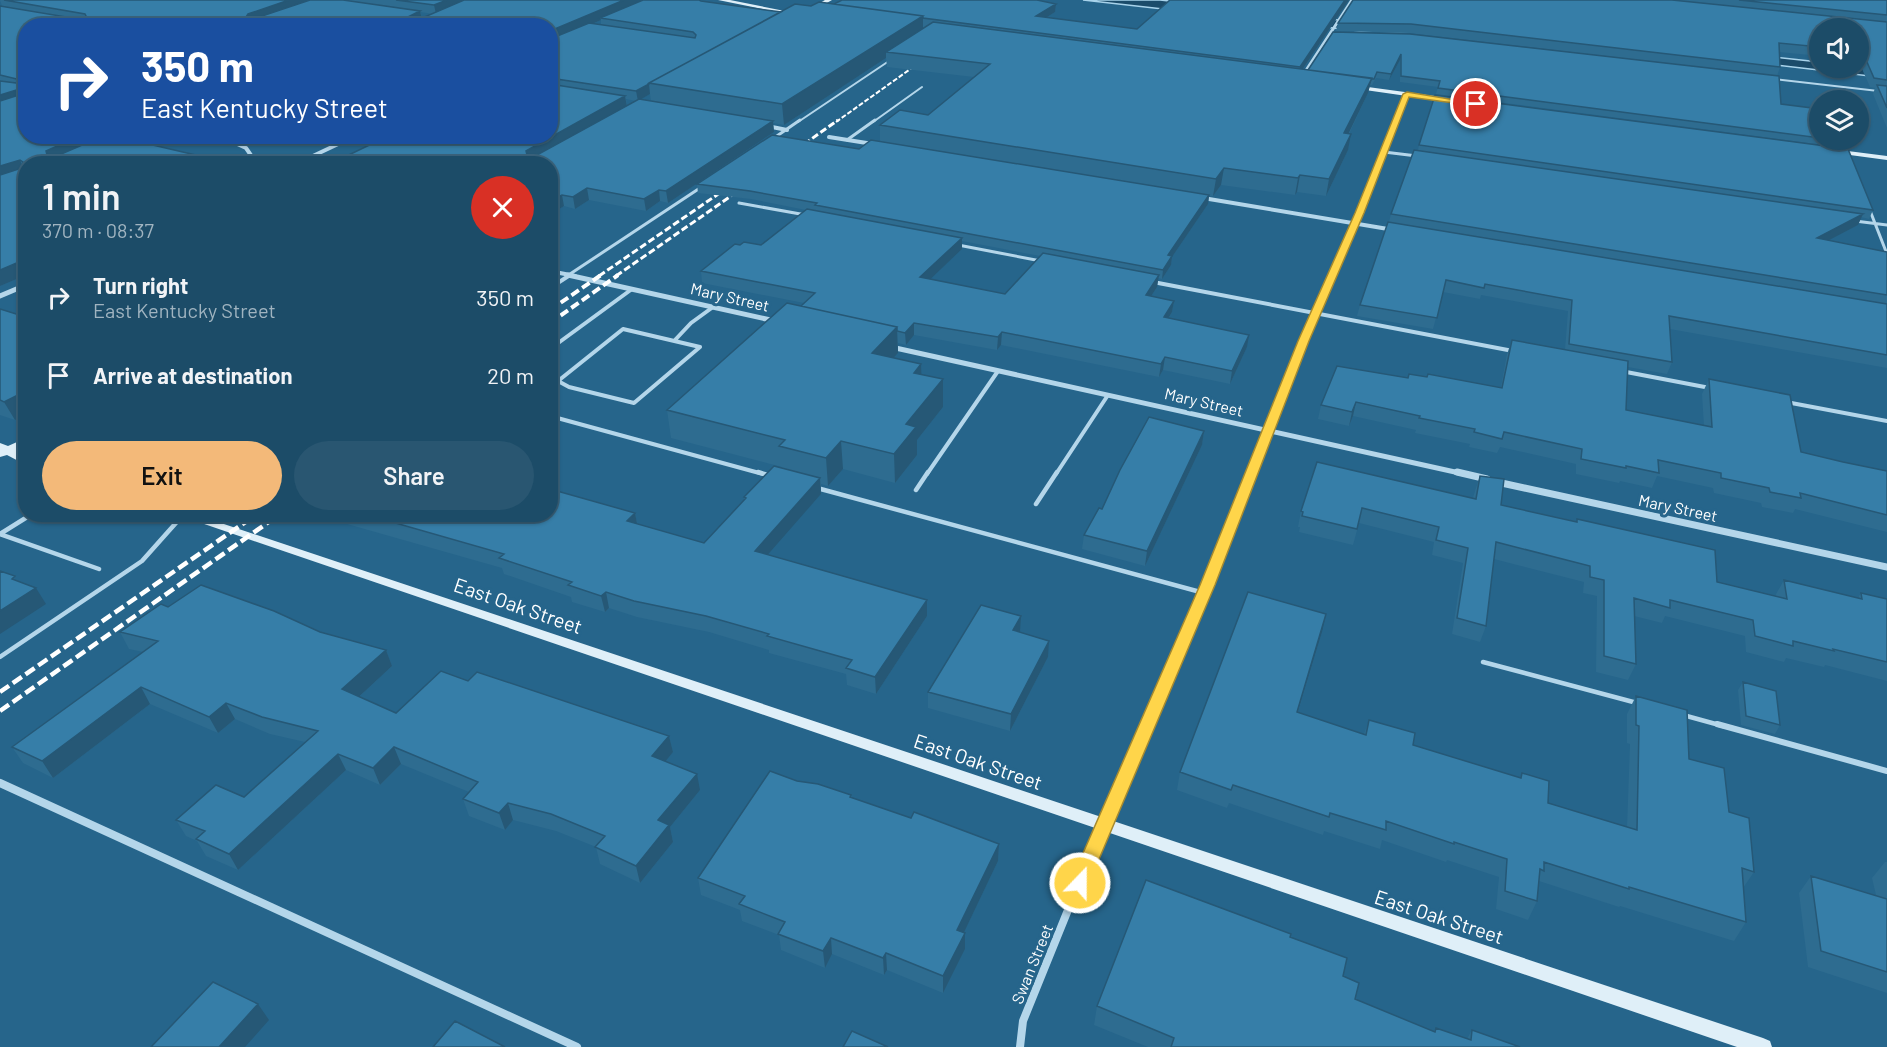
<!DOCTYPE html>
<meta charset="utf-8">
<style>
:root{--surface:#1c4c68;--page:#295671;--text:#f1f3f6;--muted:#a0b4c0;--line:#3a637c;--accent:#f3b979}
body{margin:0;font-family:Barlow,sans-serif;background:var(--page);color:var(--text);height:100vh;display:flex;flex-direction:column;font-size:22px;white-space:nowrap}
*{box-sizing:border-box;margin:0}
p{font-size:20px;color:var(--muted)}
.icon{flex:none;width:33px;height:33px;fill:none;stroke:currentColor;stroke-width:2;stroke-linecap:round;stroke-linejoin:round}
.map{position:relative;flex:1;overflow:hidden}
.panel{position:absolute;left:18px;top:156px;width:540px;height:366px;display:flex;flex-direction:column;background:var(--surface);border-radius:24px;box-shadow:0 2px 4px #0004,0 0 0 2px var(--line)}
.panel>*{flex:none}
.hud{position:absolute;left:18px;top:18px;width:540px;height:126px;border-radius:24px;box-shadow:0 2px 4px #0004,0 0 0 2px var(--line);background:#1a4fa0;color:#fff;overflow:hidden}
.fabs{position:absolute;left:1809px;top:18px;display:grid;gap:12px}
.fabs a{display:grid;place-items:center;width:60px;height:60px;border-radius:50%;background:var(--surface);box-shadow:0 2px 4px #0004,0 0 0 2px var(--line);font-size:30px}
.pin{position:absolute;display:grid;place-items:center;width:51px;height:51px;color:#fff;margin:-26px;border:3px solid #fff;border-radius:50%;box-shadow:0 2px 6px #0007}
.me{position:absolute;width:66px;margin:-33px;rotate:22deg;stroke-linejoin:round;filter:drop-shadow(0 0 4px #0008)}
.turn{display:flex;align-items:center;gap:21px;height:126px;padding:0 24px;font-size:27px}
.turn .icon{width:78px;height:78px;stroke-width:2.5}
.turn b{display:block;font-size:42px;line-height:51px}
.round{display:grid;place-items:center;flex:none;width:63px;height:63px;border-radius:32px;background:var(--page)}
.overview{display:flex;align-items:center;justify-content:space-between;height:102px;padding:0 24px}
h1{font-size:36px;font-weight:600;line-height:45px}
.action{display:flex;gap:12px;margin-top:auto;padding:12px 24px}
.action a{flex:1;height:69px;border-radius:36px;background:var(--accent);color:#111;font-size:24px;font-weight:600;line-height:69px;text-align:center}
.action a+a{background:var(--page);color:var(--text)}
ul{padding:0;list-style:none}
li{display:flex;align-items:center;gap:18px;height:78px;padding:0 24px}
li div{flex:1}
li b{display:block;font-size:22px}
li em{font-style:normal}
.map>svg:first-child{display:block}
.water{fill:#1b4c6b;stroke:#a8d3eb;stroke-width:1.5}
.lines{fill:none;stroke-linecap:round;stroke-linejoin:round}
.lane-far4{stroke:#b4d6ea;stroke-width:2}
.lane-far3{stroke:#b4d6ea;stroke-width:3}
.lane-far2{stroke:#b4d6ea;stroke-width:4}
.lane-far1{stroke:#b4d6ea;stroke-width:4.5}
.lane{stroke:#b4d6ea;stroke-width:6}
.street-far4{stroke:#b4d6ea;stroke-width:3}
.street-far3{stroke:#b4d6ea;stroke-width:4}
.street-far2{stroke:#b4d6ea;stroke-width:5}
.street-far1{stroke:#b4d6ea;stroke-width:7}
.street{stroke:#b4d6ea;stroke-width:8}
.secondary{fill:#dfeff8;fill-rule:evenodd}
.rail-far3{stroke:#fff;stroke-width:2;stroke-dasharray:5 2;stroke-linecap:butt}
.rail-far2{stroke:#fff;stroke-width:3;stroke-dasharray:7 3;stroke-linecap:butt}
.rail-far1{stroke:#fff;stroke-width:4;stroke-dasharray:9 4;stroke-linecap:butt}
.rail{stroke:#fff;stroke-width:4.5;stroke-dasharray:11 4.5;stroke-linecap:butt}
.wall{fill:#2e6c90;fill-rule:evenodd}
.shaded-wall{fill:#265876}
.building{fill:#367ea8;stroke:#265876;stroke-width:1.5}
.route{fill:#ffd54a;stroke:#a68a30;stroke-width:1.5}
.labels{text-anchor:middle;stroke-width:6;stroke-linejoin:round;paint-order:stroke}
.street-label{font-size:16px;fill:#fff;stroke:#26658b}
.near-street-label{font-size:20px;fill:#fff;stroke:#26658b}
</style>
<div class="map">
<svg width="1887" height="1047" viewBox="0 0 1887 1047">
<rect width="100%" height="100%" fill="#26658b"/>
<path class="water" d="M1083 0H1160L1356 22 1709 50 1819 62 1820 68 1859 66 1887 70V78L1546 38 1433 32 1360 31Z"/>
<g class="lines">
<path class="lane-far4" d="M1774 79 1887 92
M798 122 889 61
M873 122 922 87"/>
<path class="lane-far3" d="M774 138 800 120
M847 140 875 120
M1384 152 1417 156
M739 203 806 215
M1869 208 1887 254
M1855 221 1887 225
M958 245 1041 261
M567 276 703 186"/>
<path class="lane-far2" d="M1153 282 1513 351
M550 288 570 275
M623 329 700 347 634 403 569 387 558 381Z
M675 340 691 323 713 307
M550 349 632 289
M1621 371 1710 388
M1786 402 1887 421
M550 416 763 474
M927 474 998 371
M1056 474 1108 395"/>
<path class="lane-far1" d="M758 472 771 476
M817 488 1204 593
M916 490 928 472
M1036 504 1057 472
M0 534 99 569
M0 534 32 514
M0 657 142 561 183 515
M1483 662 1637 703
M1683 715 1723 726"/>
<path class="lane" d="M1717 724 1887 771"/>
<path class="street-far4" d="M1303 75 1352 0
M1396 122 1407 94"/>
<path class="street-far3" d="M767 126 787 130
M220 136 246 148 257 164
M829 137 873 144
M296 164 355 136
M1203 198 1394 230
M550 271 575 276
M1332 276 1396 120"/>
<path class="street-far2" d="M568 275 775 321
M0 296 26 285
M891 347 1464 474
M1251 474 1332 275"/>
<path class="street-far1" d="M1457 472 1487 479
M1497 482 1887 567
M1146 726 1207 585 1252 472"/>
<path class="street" d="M0 783 577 1047
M1020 1047 1023 1021 1102 826 1146 724"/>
<path class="secondary" d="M718 0H730L800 14 797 16Z
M825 0H832L811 12 806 11Z
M1353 85 1449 98 1452 100 1449 102 1351 88 1350 87Z
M1832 149 1887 156V160L1835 153 1831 151Z
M26 438V446L16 451 26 457V465L7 455 0 457V443L8 446Z
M175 514H194L1763 1038 1770 1041 1772 1047H1737Z"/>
<path class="rail-far3" d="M836 122 923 60"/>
<path class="rail-far2" d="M796 150 838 120
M599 276 727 188
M616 276 744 187"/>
<path class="rail-far1" d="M550 310 601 275
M550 323 618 275"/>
<path class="rail" d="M0 692 257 514
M0 711 280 514"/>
</g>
<path class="wall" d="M0 0H699L701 1 781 12 811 6 834 4H1056L1055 12 1047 17 1137 29 1349 0 1303 69 1308 70 1333 32 1781 104 1820 109V140H1855L1856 142 1853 149 1436 94 1438 87 1400 82V60L1389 80 1376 78 1372 85H1370L1368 93 1349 134 1348 150 1326 196 1297 192 1295 195 1221 185 1213 196H1209L1208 204 1172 257 1171 265 1162 279 1158 278 1157 287 1151 296 1174 301 1172 312 1169 318 1247 347 1230 384 1163 370 1159 377 1001 345 997 350 914 335 906 345 898 343V353L893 358 921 364V375L943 407 917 440V455L895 483 843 469 828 486 821 484V494L767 554 927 600V616L876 694 847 685 846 674 769 653V650L709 632 637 617 609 608 605 612 572 602 571 597 504 574 502 568 340 522 337 514H550L635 513 637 524 704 543 744 500V497L782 468V467L671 438 667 410 804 303 702 283 701 271 740 245H761L806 210 751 199 698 193 697 184 859 149 880 141V125L928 115 974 77 887 67 886 58 784 125 773 123 774 132 668 203 660 201 646 211 589 200 575 209 564 206 553 213H550V164L381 140 365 136H550V26H26V99H24L26 102V136L96 140 200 156 203 164H26V275L0 286V6H2ZM420 12 427 13 432 14 422 18ZM601 20V25L592 24ZM650 94 651 101 641 99ZM626 99 636 101 627 106ZM962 241 1040 256 1005 294 930 279 962 249Z
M1353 0H1887V128L1873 94 1875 88 1870 87 1859 62H1858V28H1820V56L1779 52 1780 67 1777 76 1409 33 1336 31 1338 23Z
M1419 145 1873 210 1869 219 1861 217 1858 225 1828 240 1887 252V368L1670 329 1672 362 1667 374 1628 367 1626 410 1704 426 1702 394 1709 379 1801 452 1843 462 1887 471V532L1795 509 1793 513 1762 507 1761 503 1714 493 1713 488 1657 476 1652 488 1620 481 1619 483 1576 474V464L1500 447 1497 453 1469 447 1470 444 1415 433 1416 430 1353 416 1349 426 1318 419 1321 405 1408 378 1427 377 1501 387 1507 354 1512 340 1565 350 1568 311 1481 295 1480 299 1443 292 1433 329 1357 316 1360 305 1389 222 1391 214 1418 150Z
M0 309 15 420 0 415Z
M1204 431 1202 445 1145 566 1082 549 1084 535 1102 509Z
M1480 476 1501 505 1576 521 1577 519 1717 582 1775 596 1784 580 1858 598 1861 593 1887 599V681L1825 665 1824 667 1786 658 1784 662 1746 652 1745 636 1665 616 1662 623 1634 616 1636 664 1628 680 1596 672 1597 596 1583 593 1584 582 1494 559 1486 626 1480 642 1452 634 1463 563 1432 555 1434 542 1359 523 1353 545 1299 532 1300 527H1298L1301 511 1473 498 1475 491Z
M168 607 320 632 386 650 392 666 359 697 396 713 468 681 669 736 673 752 665 761 700 790 670 827 673 842 640 883 600 864 596 847 556 831 513 820 505 830 469 816 463 799 469 792 401 764 380 785 346 770 238 870 206 856 197 841 186 836 176 820 244 797 305 742 270 734 235 719 218 733 150 704 53 778 23 763 12 747 143 652 129 649 120 632Z
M1020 632 1048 657 1010 731 928 708V692Z
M1322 632 1298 712 1364 734 1369 720 1413 745 1520 778 1522 773 1548 803 1627 828 1630 744 1627 743V714L1636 696 1689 759 1729 812 1754 872 1743 888 1746 922 1734 941 1620 906 1619 907 1539 881 1537 901 1528 920 1496 909 1499 877 1447 860 1446 862 1382 840 1380 849 1324 831 1323 835 1229 803 1227 808 1177 790 1180 772Z
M1743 682 1780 725 1775 734 1741 725 1738 690Z
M797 781 911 818 999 844 998 861 964 932 965 949 943 993 887 970 884 975 832 954 825 968 781 950 779 935 742 921 740 910 701 895 698 878Z
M1885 862H1887V993L1808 967 1799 893 1811 876 1876 895 1872 878Z
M1290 937 1343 976 1355 999 1434 1031 1436 1028 1467 1039 1472 1030 1520 1047H1148L1094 1025 1097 1006Z"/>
<path class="shaded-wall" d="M289 0H307L308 3 251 23 246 17 248 14Z
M447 0H472L436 14 434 5Z
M624 0H646L600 18 601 20 550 42V31Z
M1345 0H1349L1298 76 1300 67Z
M1056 4 1055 12 1036 24V16Z
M420 11 422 20 408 17Z
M923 16V34L886 52V58L784 125 782 104Z
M1863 53 1859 62H1858V55Z
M1401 54 1400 60 1389 80 1391 74Z
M1372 78 1368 93 1341 149 1344 133Z
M24 84 26 88V99H24L26 102V110L23 120 0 106V95Z
M649 84 650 94 638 101 636 91Z
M625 96 627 107 528 162 526 151Z
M773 121 774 132 668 203 666 191Z
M1351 134 1348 150 1326 196 1329 179Z
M80 136H94L97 143 51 162 47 155 46 151Z
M200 156 203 164H182Z
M20 160 25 171 0 179V166Z
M1224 168 1221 185 1213 196 1216 179Z
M1300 175 1297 192 1295 195 1298 178Z
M587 188 589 200 575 209 573 197Z
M659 190 660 201 646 211 644 199Z
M562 195 564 206 553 213 550 201Z
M1209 195 1208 204 1172 257 1171 265 1162 279 1163 270 1168 255Z
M1863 214 1858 225 1812 249 1817 238Z
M962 238V249L920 289V277Z
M26 259V275L0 286V270Z
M1159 275 1157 287 1144 307 1146 295Z
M1174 301 1172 312 1162 329 1164 317Z
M914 323V335L906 345 905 333Z
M897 327 898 353 873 380 872 353Z
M1002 332 1001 345 997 350 998 337Z
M1249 335 1247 347 1230 384 1232 371Z
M1165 357 1163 370 1159 377 1161 364Z
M921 364 922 392 914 373Z
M943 379V407L917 440V455L895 483 894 454 906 424Z
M26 391V415L15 420 4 402Z
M1356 402 1353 416 1349 426 1352 412Z
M1204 431 1202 445 1145 566 1147 551Z
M841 441 843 469 828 486 826 458Z
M820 478 821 494 757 567 755 551Z
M635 513 638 529 627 521Z
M36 588 46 604 0 634V611Z
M606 592 609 608 605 612 601 596Z
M927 600V616L876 694 875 677Z
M1326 614 1322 632 1292 730 1297 712Z
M1021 616 1020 632 1013 630Z
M1049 641 1048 657 1010 731 1011 714Z
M386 650 392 666 349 706 342 689Z
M141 687 150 704 53 778 42 761Z
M226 703 235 719 218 733 209 717Z
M669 736 673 752 656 773 652 756Z
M394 747 401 764 380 785 373 768Z
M338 754 346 770 238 870 229 854Z
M697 774 700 790 670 827 673 842 640 883 636 866 658 820Z
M508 803 513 820 505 830 499 813Z
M999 844 998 861 957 947V930Z
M965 933V949L943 993V976Z
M831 938 832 954 825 968 823 951Z
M886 953 887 970 884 975 883 958Z
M258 1004 269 1020 245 1047H219Z"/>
<path class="building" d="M4 0H289L248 14 246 17 250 20 310 0H343L420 11 408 17 420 19 464 0H624L550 31V26H26L25 81 0 75V6L84 20 87 18 85 14Z
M396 0H447L434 5Z
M643 0H699L701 1 781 12 649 83V84L636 91 550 78V39L589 23 695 38 696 35 693 32 600 18Z
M842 0H1037L1056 4 1036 16 1137 29 1170 0H1345L1300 67 923 18V16L834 4Z
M1353 0H1672L1887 22V80L1874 78 1863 53 1858 55V28H1820V47L1779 43 1780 67 1411 24 1338 23Z
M1739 0H1887V15Z
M819 2 923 16 782 104 649 83 795 4 811 6Z
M933 22 1372 78 1344 133 1351 134 1329 179 1300 175 1298 178 1224 168 1216 179 880 125 900 110 928 115 990 64 886 52Z
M1333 32 1410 34 1779 76 1781 104 1820 109V138L1438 88 1440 81 1401 76V54L1391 74 1377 72 1374 79 1308 70Z
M0 81 24 84 23 88 0 95Z
M550 84 625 96 526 151 527 155H537L639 99 773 121 666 191 659 190 644 199 587 188 573 197 562 195 550 201V164H330L388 136H550Z
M1877 85 1887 86V108Z
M22 94 19 110 26 111V136H80L46 151 47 155H59L103 136H114L200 156 182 164H26V259L0 270V175L22 168 23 162 20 160 0 166V101Z
M1435 95 1848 149 1873 210 1419 145Z
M772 135 859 149 871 140 1209 195 1168 255 1172 256 1163 270 815 205 817 203 750 191 697 184Z
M1834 140H1855L1856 142Z
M1414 150 1863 214 1817 238 1887 252V295L1391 214Z
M807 209 962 238 920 277 1005 294 1043 253 1159 275 1146 295 1174 301 1164 317 1249 335 1232 371 1165 357 1161 364 1002 332 998 337 914 323 905 333 897 331V327L801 306 815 293 701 271 735 244 740 245 744 242 761 245Z
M1388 222 1887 304V355L1669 316 1672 362 1569 344 1572 300 1485 284 1484 288 1446 280 1437 318 1360 305Z
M787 303 897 327 872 353 921 364 914 373 943 379 906 424 916 427 894 454 841 441 826 458 779 446 785 440 667 410Z
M0 309 26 317V391L4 402 0 400Z
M1512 340 1628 361 1626 410 1712 427 1709 379 1790 395 1801 452 1843 462 1887 471V515L1800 493 1801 498 1770 492 1769 488 1721 478V473L1658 460 1659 473 1626 466V468L1581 459 1582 449 1504 432 1502 439 1474 432 1475 429 1419 418 1420 416 1356 402 1352 412 1321 405 1337 366 1408 378 1409 374 1427 377 1428 374 1502 388Z
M1149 417 1204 431 1147 551 1084 535 1099 508 1102 509 1120 470Z
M1317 462 1476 499 1480 476 1504 479 1501 505 1577 522V519L1715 550 1717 582 1787 599 1784 580 1862 599 1861 593 1887 599V662L1833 649 1834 651 1793 641V646L1755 636 1753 620 1670 600V608L1634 598 1636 664 1604 656V580L1590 577V566L1496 542 1486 626 1457 618 1468 548 1436 540 1439 527 1362 508 1357 529 1302 516 1303 512 1301 511Z
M774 466 820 478 755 551 927 600 875 677 846 668 852 660 767 636 769 634 706 616 634 601 606 592 601 596 568 585 572 582 499 558 504 554 364 514H550V489L635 513 627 521 704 543 746 498 744 497Z
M0 571 15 576 12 579 36 588 0 611Z
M201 585 274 611 320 632 386 650 342 689 396 713 441 671 468 681 477 672 669 736 652 756 697 774 658 820 669 825 636 866 595 847 605 836 551 814 508 803 499 813 463 799 478 782 394 747 373 768 338 754 229 854 196 839 205 831 176 820 216 785 244 797 318 731 262 717 226 703 209 717 141 687 42 761 12 747 158 641 120 632 161 604 168 607Z
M1248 592 1326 614 1297 712 1366 735 1369 720 1415 733 1413 745 1521 778 1522 773 1549 781 1548 803 1637 830 1639 726 1636 725V696L1687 710 1689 759 1724 768 1729 812 1749 818 1754 872 1742 868 1746 922 1629 887V889L1544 862V871L1540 869 1537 901 1505 891 1507 859 1454 842V844L1386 821V830L1330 813 1329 817 1233 785 1231 790 1180 772Z
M981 605 1021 616 1013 630 1049 641 1011 714 928 692Z
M1743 682 1776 691 1780 725 1746 716Z
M770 771 797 781 818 784 851 795 850 797 911 818 914 812 999 844 957 930 965 933 943 976 886 953 883 958 831 938 823 951 778 934 785 922 739 904 745 896 698 878Z
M1811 876 1887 899V972L1821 951Z
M1146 880 1291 934 1290 937 1347 958 1343 976 1359 983 1355 999 1435 1032 1436 1028 1471 1040 1472 1030 1520 1047H1171L1174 1038 1097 1006Z
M213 982 258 1004 219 1047H151Z
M455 1021 505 1047H433Z
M852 1031 888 1047H843Z"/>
<path class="route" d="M1407 92 1480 104 1476 106 1409 97 1364 213 1309 341 1215 585 1089 883 1086 888 1080 891 1073 888 1070 883 1200 585 1298 341 1355 213 1403 94Z"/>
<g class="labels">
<g class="street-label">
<text transform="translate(730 297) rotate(13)" y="6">Mary Street</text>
<text transform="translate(1204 402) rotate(13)" y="6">Mary Street</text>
<text transform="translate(1678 508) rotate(12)" y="6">Mary Street</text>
<text transform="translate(1032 964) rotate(-68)" y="6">Swan Street</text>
</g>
<g class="near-street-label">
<text transform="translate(518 606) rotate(19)" y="7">East Oak Street</text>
<text transform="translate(978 762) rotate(19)" y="7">East Oak Street</text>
<text transform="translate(1439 917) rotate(18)" y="7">East Oak Street</text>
</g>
</g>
</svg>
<div class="fabs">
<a><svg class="icon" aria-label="sound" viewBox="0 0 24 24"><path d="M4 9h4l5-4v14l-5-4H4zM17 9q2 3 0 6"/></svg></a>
<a><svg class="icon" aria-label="layers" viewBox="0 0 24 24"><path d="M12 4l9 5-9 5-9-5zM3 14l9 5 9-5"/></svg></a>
</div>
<div class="pin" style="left:1476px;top:104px;background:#d93025"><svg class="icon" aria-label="arrive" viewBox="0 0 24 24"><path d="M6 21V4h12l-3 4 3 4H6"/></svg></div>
<svg class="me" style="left:1080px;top:883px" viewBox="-20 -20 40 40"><circle r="17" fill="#ffd54a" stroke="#fff" stroke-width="3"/><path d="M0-11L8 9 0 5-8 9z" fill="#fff"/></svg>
<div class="hud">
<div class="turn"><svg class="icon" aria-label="right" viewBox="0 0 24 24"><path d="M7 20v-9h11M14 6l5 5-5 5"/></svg><div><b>350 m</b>East Kentucky Street</div></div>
</div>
<section class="panel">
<div class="overview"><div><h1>1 min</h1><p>370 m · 08:37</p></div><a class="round" style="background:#d93025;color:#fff"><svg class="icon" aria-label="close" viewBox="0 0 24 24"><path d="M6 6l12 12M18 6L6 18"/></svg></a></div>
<ul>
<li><svg class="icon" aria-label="right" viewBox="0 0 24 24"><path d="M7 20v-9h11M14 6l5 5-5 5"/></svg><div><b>Turn right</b><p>East Kentucky Street</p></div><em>350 m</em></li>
<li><svg class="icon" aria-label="arrive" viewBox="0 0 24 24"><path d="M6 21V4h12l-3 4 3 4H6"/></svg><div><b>Arrive at destination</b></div><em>20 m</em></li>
</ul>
<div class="action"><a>Exit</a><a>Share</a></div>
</section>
</div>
